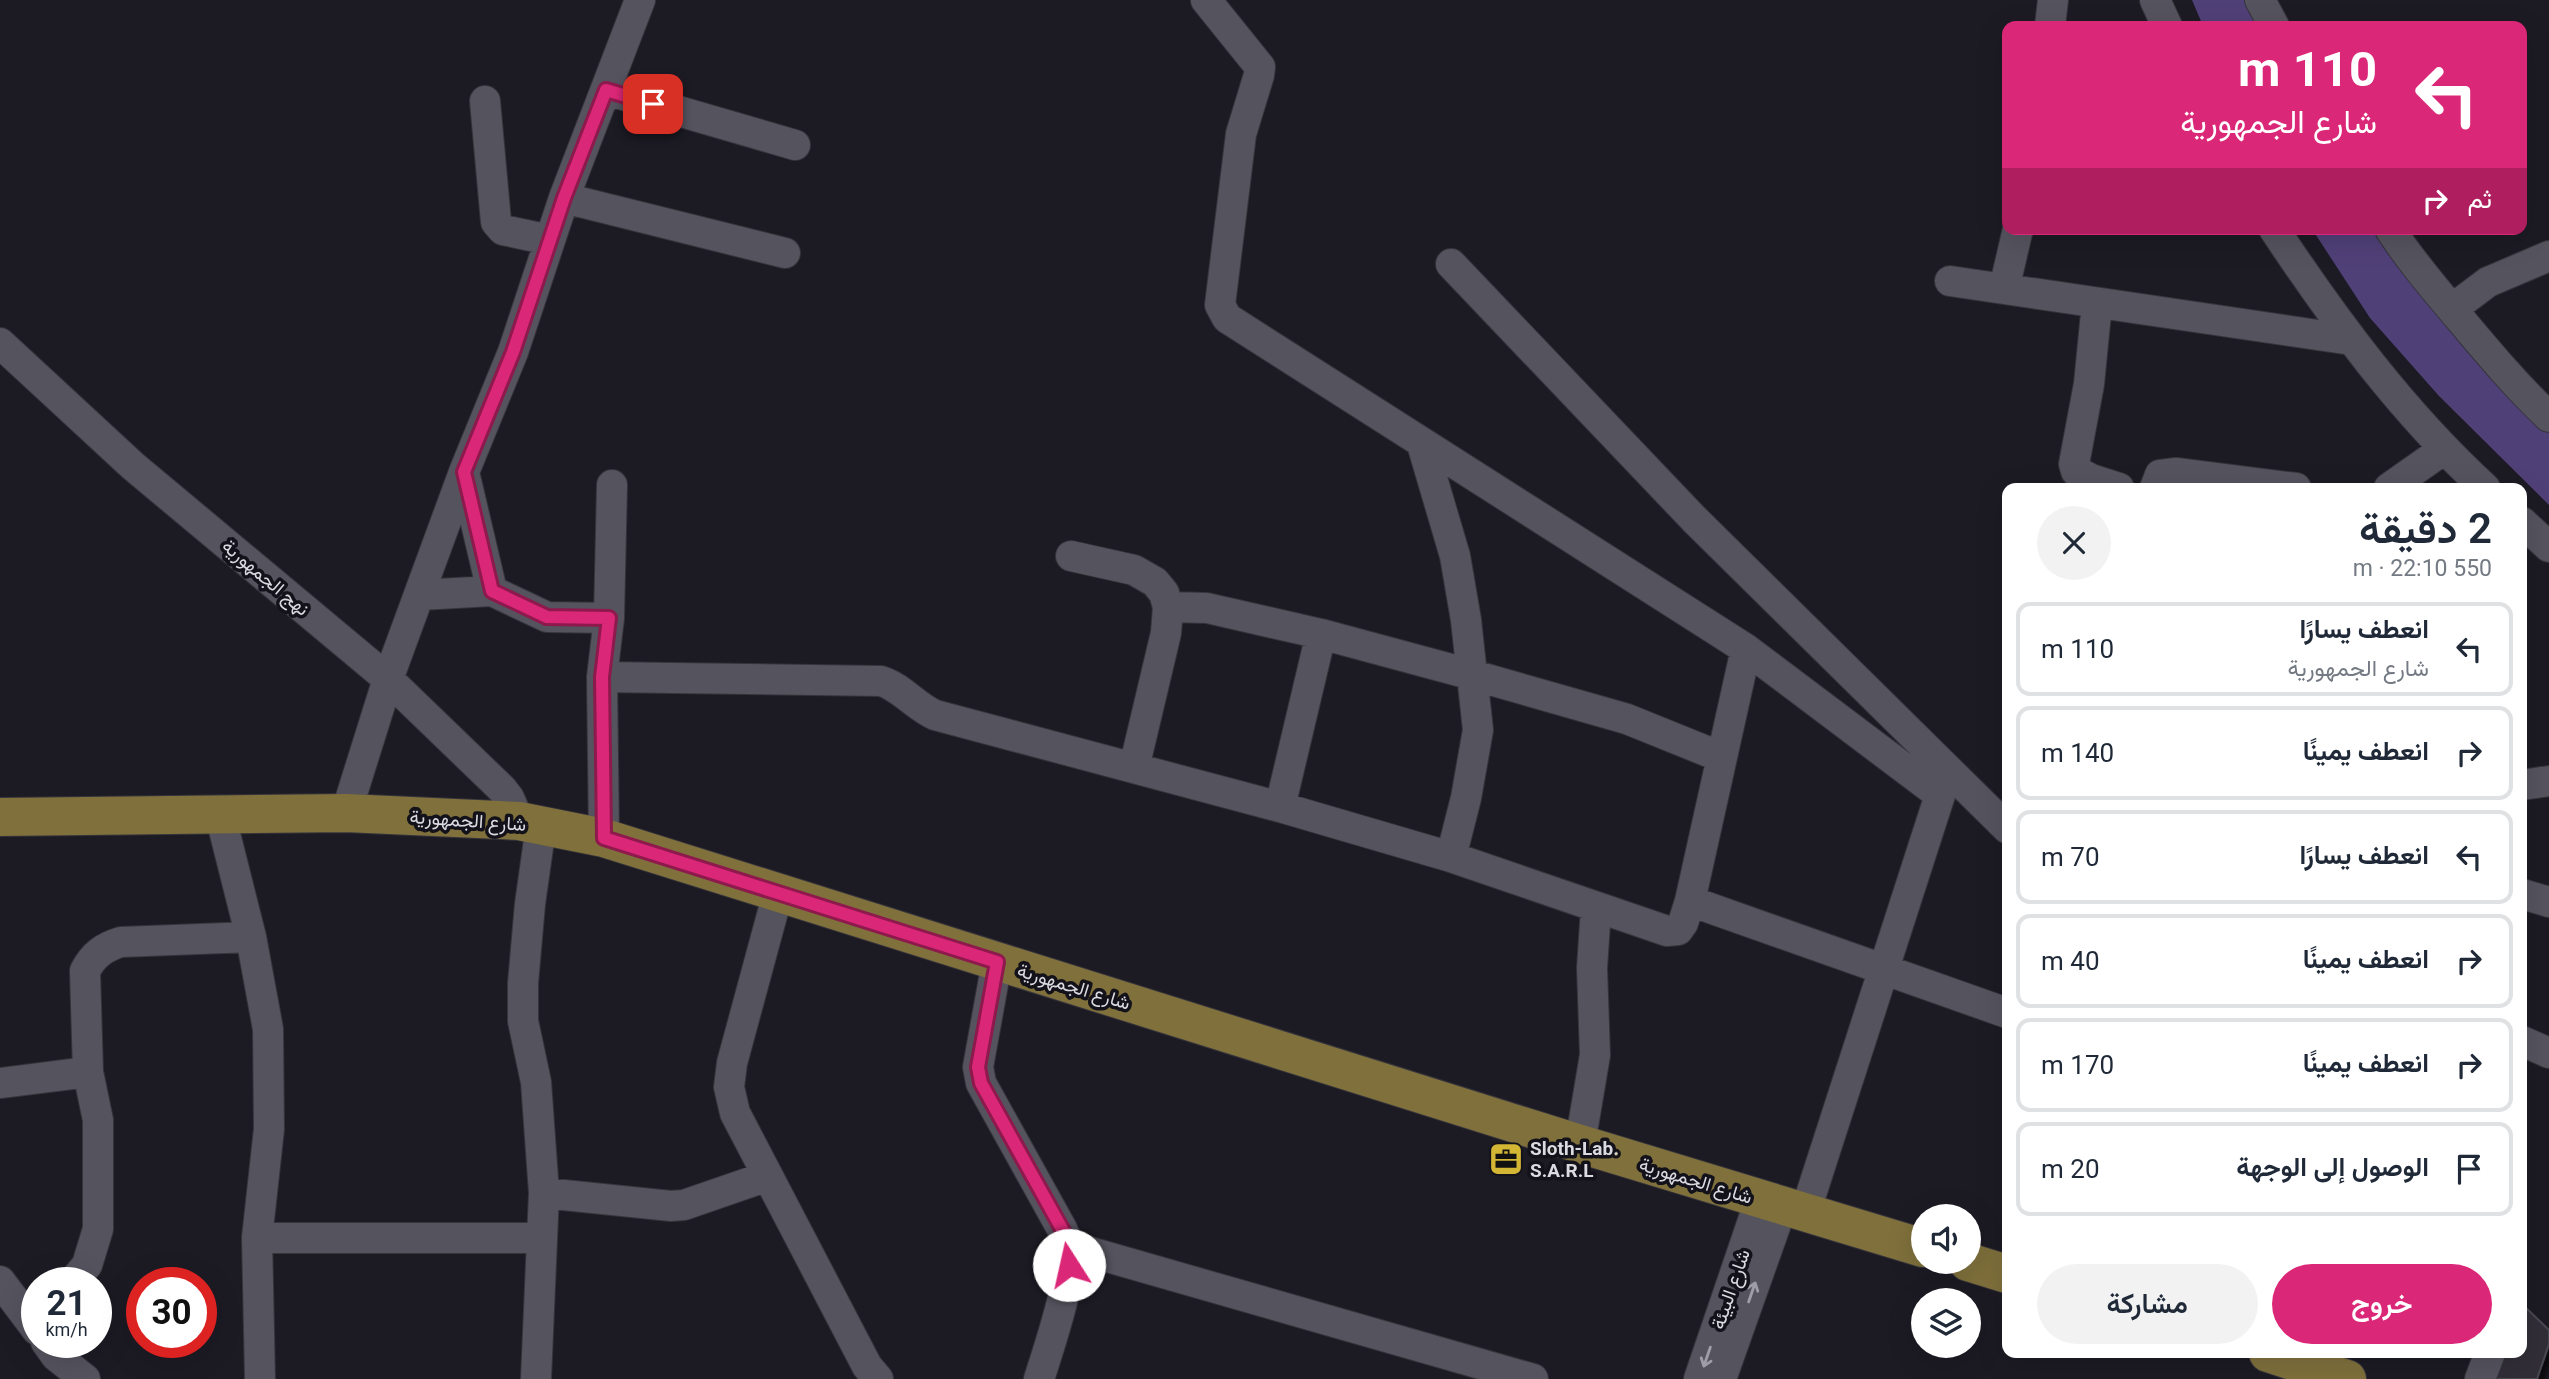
<!DOCTYPE html>
<html lang="ar">
<meta charset="utf-8">
<style>
:root{--surface:#fff;--page:#f2f2f3;--text:#1f2937;--muted:#747a83;--line:#e0e1e3;--accent:#db2777}
body{margin:0;font-family:Roboto,Vazirmatn,sans-serif;background:var(--page);color:var(--text);direction:rtl;height:100vh;display:flex;flex-direction:column;font-size:26px;white-space:nowrap}
*{box-sizing:border-box;margin:0}
p{font-size:23px;color:var(--muted)}
.icon{flex:none;width:38px;height:38px;fill:none;stroke:currentColor;stroke-width:2;stroke-linecap:round;stroke-linejoin:round}
.map{position:relative;flex:1;overflow:hidden;direction:ltr}
.side{position:absolute;left:2002px;top:483px;width:525px;height:875px;display:flex;flex-direction:column;background:var(--surface);border-radius:14px;box-shadow:0 7px 28px #0002;direction:rtl}
.side>*{flex:none}
.hud{position:absolute;left:2002px;top:21px;width:525px;height:214px;border-radius:14px;box-shadow:0 7px 28px #0002;direction:rtl;background:#db2777;color:#fff;overflow:hidden}
.tools{position:absolute;left:1911px;top:1204px;display:grid;gap:14px}
.tools a{display:grid;place-items:center;width:70px;height:70px;border-radius:50%;background:var(--surface);box-shadow:0 7px 28px #0002;font-size:35px}
.speed{position:absolute;left:21px;top:1267px;display:flex;gap:14px;font-size:35px;font-weight:700;text-align:center}
.speed>*{display:grid;place-content:center;width:91px;height:91px;border-radius:50%;background:var(--surface);box-shadow:0 7px 28px #0002;line-height:1}
.speed small{font-size:18px;font-weight:400}
.speed .limit{border:10px solid #d22;background:#fff;color:#111}
.pin{position:absolute;display:grid;place-items:center;width:60px;height:60px;color:#fff;margin:-30px;border-radius:14px;box-shadow:0 4px 10px #0006}
.me{position:absolute;width:77px;margin:-38px;rotate:350deg;stroke-linejoin:round;filter:drop-shadow(0 0 5px #0008)}
.turn{display:flex;align-items:center;gap:24px;height:147px;padding:0 35px;font-size:32px}
.turn .icon{width:91px;height:91px;stroke-width:2.5}
.turn b{display:block;font-size:49px;line-height:60px}
.then{display:flex;align-items:center;height:66px;padding:0 35px;background:#0003;gap:14px;font-size:26px}
.round{display:grid;place-items:center;flex:none;width:74px;height:74px;border-radius:37px;background:var(--page)}
.summary{display:flex;align-items:center;justify-content:space-between;height:119px;padding:0 35px}
h1{font-size:42px;font-weight:600;line-height:52px}
.primary-button{display:flex;gap:14px;margin-top:auto;padding:14px 35px}
.primary-button a{flex:1;height:80px;border-radius:42px;background:var(--accent);color:#fff;font-size:28px;font-weight:600;line-height:80px;text-align:center}
.primary-button a+a{background:var(--page);color:var(--text)}
ul{padding:0;list-style:none}
li{display:flex;align-items:center;gap:21px;height:94px;margin:0 14px 10px;padding:0 21px;border:4px solid var(--line);border-radius:14px}
li div{flex:1}
li b{display:block;font-size:26px}
li em{font-style:normal}
.map>svg:first-child{display:block}
.water{fill:#504078}
.building{fill:#312f39;stroke:#494751;stroke-width:2;filter:url(#shadow)}
.lines{fill:none;stroke-linecap:round;stroke-linejoin:round}
.minor-casing{stroke:#36343b;stroke-width:32}
.major-casing{stroke:#36343b;stroke-width:40}
.minor{stroke:#55535e;stroke-width:30}
.major{stroke:#7f703c;stroke-width:38}
.oneway{stroke:#9f9da6}
.route-casing{stroke:#8e194d;stroke-width:18}
.route{stroke:#db2777;stroke-width:12}
.labels{text-anchor:middle;stroke-width:7;stroke-linejoin:round;paint-order:stroke}
.street-label{font-size:19px;fill:#dbdae1;stroke:#131119}
.poi-label{font-size:19px;font-weight:bold;fill:#dbdae1;stroke:#131119;text-anchor:start}
</style>
<div class="map">
<svg width="2549" height="1379" viewBox="0 0 2549 1379">
<defs>
<filter id="shadow"><feDropShadow dx="4.5" dy="8" stdDeviation="2" flood-color="#0009"/></filter>
</defs>
<rect width="100%" height="100%" fill="#1c1a23"/>
<path class="water" d="M2192 0H2249L2263 26H2203Z
M2312 229H2382L2549 423V505L2439 396 2370 318Z"/>
<path class="building" d="M2522 1304 2549 1330V1344L2537 1379H2483L2492 1353H2522Z"/>
<g class="lines">
<g class="minor-casing">
<path id="minor" d="M1206 0 1260 67 1259 75 1241 134 1220 305 1227 318 1746 649 1940 795
M2155 0 2167 26
M2260 0 2274 26
M2050 26 2053 0
M606 90 795 145
M485 101 496 222 503 230 550 240
M564 198 785 253
M2274 229C2335 321 2403 413 2485 488
M2390 229C2408 257 2429 282 2450 307 2482 345 2513 383 2549 417
M1451 264 1694 519 2007 828
M1950 281 2352 340
M2004 289 2018 229
M2097 303 2089 384 2074 464 2076 471 2091 479 2119 488
M2452 309 2488 282 2549 256
M0 343 133 466 388 679 502 789 509 798 519 821
M1422 444 1455 556 1466 620 1478 730 1466 798 1451 857
M464 472 492 591
M2155 488 2160 475 2176 473 2296 488
M2389 488 2443 450
M2522 522 2549 547
M1071 556 1134 570 1155 582 1164 593 1168 607 1166 633 1134 768
M420 595 492 591 547 617 609 618
M1168 607 1207 608 1321 634 1473 675 1627 719 1721 757
M602 677 881 681C901 687 915 706 935 715L1280 807 1451 857 1667 931 1678 930 1683 923 1690 901 1746 649
M2522 785 2549 781
M1280 807 1321 634
M346 813 388 679 464 472 513 352 564 198 640 0
M220 814 251 937 268 1029 269 1129 257 1238 260 1379
M604 838 602 677 609 618 612 485
M778 893 732 1063 729 1087 735 1113 867 1366 878 1379
M2522 894 2549 902
M1690 901 2007 1013
M997 962 978 1067 981 1083 1062 1229C1064 1234 1067 1240 1069 1245 1075 1271 1048 1351 1039 1379
M2522 1041 2549 1053
M0 1083 88 1072
M1580 1144 1595 1055 1592 968 1596 908
M544 1193 671 1206 684 1205 768 1176
M1805 1213 1940 795 1943 777
M257 1238H542
M1069 1246 1533 1379
M0 1281 37 1330
M72 1283 87 1265 98 1229V1120L88 1072 85 971C93 955 104 947 121 942L251 937
M46 1342 56 1356 85 1379
M536 1379 544 1193 536 1082 523 1021V983L530 904 541 826
M1699 1379 1760 1200
M1721 1379 1782 1207
M2480 1379 2490 1353"/>
</g>
<g class="major-casing">
<path id="major" d="M0 817 346 813 519 821 604 838 1580 1144 1923 1248
M1968 1262 2007 1274
M2268 1353 2347 1379"/>
</g>
<use href="#minor" class="minor"/>
<use href="#major" class="major"/>
</g>
<defs><path id="oneway-shaft" d="M-6 0H5M1.5-3L5.5 0L1.5 3" fill="none" stroke-width="1.6" stroke-linecap="round" stroke-linejoin="round" transform="scale(1.75)"/></defs>
<g class="oneway">
<use href="#oneway-shaft" transform="translate(1752 1292) rotate(-71)"/>
<use href="#oneway-shaft" transform="translate(1707 1357) rotate(109)"/>
</g>
<g class="lines">
<g class="route-casing">
<path id="route" d="M653 104 606 90 564 198 513 352 464 472 492 591 547 617 609 618 602 677 604 838 997 962 978 1067 981 1083 1062 1229 1069 1246V1265"/>
</g>
<use href="#route" class="route"/>
</g>
<defs>
<g id="office-square" transform="scale(1.75)"><rect x="-9" y="-9" width="18" height="18" rx="4" fill="#d4b635" stroke="#131119"/><path d="M-6-3h4V-5.5h4V-3h4V5H-6ZM-1-4.5V-3h2v-1.5ZM-6 0V1H6V0Z" fill="#111"/></g>
</defs>
<g fill-rule="evenodd">
<use href="#office-square" x="1506" y="1159"/>
</g>
<g class="labels">
<g class="street-label">
<text transform="translate(266 577) rotate(40)" y="7">نهج الجمهورية</text>
<text transform="translate(468 820) rotate(4)" y="7">شارع الجمهورية</text>
<text transform="translate(1074 986) rotate(17)" y="7">شارع الجمهورية</text>
<text transform="translate(1696 1180) rotate(17)" y="7">شارع الجمهورية</text>
<text transform="translate(1730 1289) rotate(-71)" y="7">شارع البيئة</text>
</g>
<g class="poi-label">
<text x="1530" y="1155">Sloth-Lab.<tspan x="1530" dy="22">S.A.R.L</tspan></text>
</g>
</g>
</svg>
<div class="tools">
<a><svg class="icon" aria-label="sound" viewBox="0 0 24 24"><path d="M4 9h4l5-4v14l-5-4H4zM17 9q2 3 0 6"/></svg></a>
<a><svg class="icon" aria-label="layers" viewBox="0 0 24 24"><path d="M12 4l9 5-9 5-9-5zM3 14l9 5 9-5"/></svg></a>
</div>
<div class="speed"><div>21<small>km/h</small></div><div class="limit">30</div></div>
<div class="pin" style="left:653px;top:104px;background:#d93025"><svg class="icon" aria-label="arrive" viewBox="0 0 24 24"><path d="M6 21V4h12l-3 4 3 4H6"/></svg></div>
<svg class="me" style="left:1069px;top:1265px" viewBox="-20 -20 40 40"><circle r="19" fill="#fff"/><path d="M0-13L10 11 0 6-10 11z" fill="#db2777"/></svg>
<div class="hud">
<div class="turn"><svg class="icon" aria-label="left" viewBox="0 0 24 24"><path d="M17 20v-9H6M10 6l-5 5 5 5"/></svg><div><b>110 m</b>شارع الجمهورية</div></div>
<div class="then">ثم<svg class="icon" aria-label="right" viewBox="0 0 24 24"><path d="M7 20v-9h11M14 6l5 5-5 5"/></svg></div>
</div>
<section class="side">
<div class="summary"><div><h1>2 دقيقة</h1><p>550 m · 22:10</p></div><a class="round"><svg class="icon" aria-label="close" viewBox="0 0 24 24"><path d="M6 6l12 12M18 6L6 18"/></svg></a></div>
<ul>
<li><svg class="icon" aria-label="left" viewBox="0 0 24 24"><path d="M17 20v-9H6M10 6l-5 5 5 5"/></svg><div><b>انعطف يسارًا</b><p>شارع الجمهورية</p></div><em>110 m</em></li>
<li><svg class="icon" aria-label="right" viewBox="0 0 24 24"><path d="M7 20v-9h11M14 6l5 5-5 5"/></svg><div><b>انعطف يمينًا</b></div><em>140 m</em></li>
<li><svg class="icon" aria-label="left" viewBox="0 0 24 24"><path d="M17 20v-9H6M10 6l-5 5 5 5"/></svg><div><b>انعطف يسارًا</b></div><em>70 m</em></li>
<li><svg class="icon" aria-label="right" viewBox="0 0 24 24"><path d="M7 20v-9h11M14 6l5 5-5 5"/></svg><div><b>انعطف يمينًا</b></div><em>40 m</em></li>
<li><svg class="icon" aria-label="right" viewBox="0 0 24 24"><path d="M7 20v-9h11M14 6l5 5-5 5"/></svg><div><b>انعطف يمينًا</b></div><em>170 m</em></li>
<li><svg class="icon" aria-label="arrive" viewBox="0 0 24 24"><path d="M6 21V4h12l-3 4 3 4H6"/></svg><div><b>الوصول إلى الوجهة</b></div><em>20 m</em></li>
</ul>
<div class="primary-button"><a>خروج</a><a>مشاركة</a></div>
</section>
</div>
